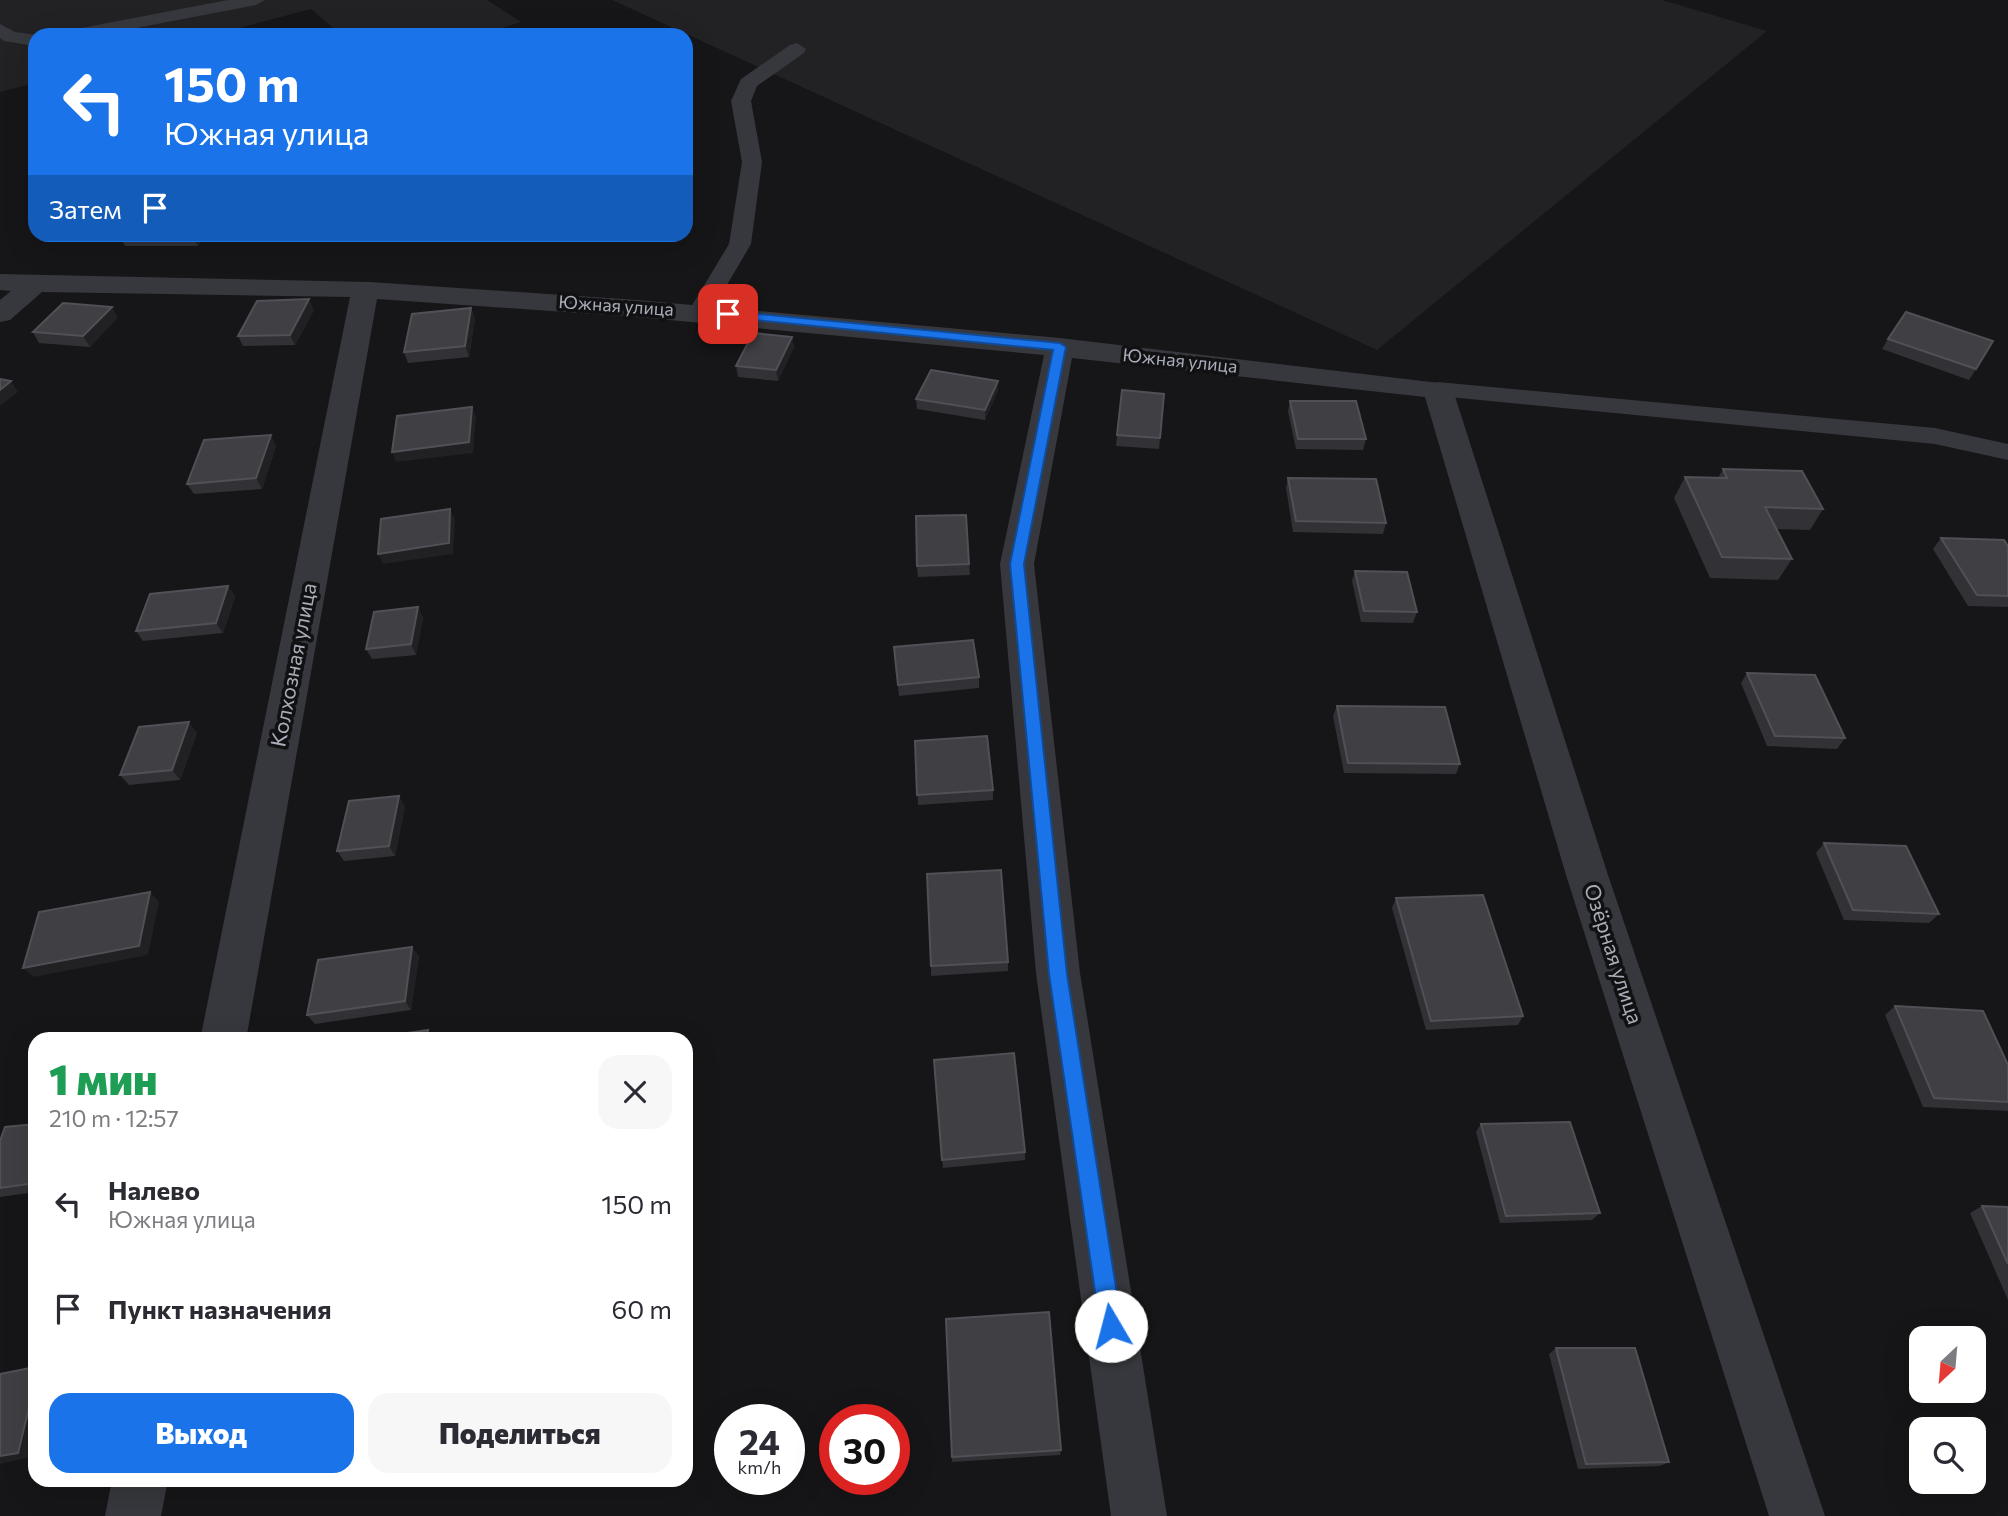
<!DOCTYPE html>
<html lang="ru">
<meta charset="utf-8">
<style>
:root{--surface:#fff;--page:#f7f7f7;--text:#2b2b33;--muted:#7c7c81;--accent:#1a73e8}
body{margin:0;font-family:Commissioner,sans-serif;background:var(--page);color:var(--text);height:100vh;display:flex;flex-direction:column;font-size:26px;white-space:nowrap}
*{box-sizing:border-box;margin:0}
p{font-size:23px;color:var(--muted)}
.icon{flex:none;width:38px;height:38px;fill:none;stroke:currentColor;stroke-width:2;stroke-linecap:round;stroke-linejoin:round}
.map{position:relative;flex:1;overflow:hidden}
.sheet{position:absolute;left:28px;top:1032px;width:665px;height:455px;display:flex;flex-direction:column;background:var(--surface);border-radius:21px;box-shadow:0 7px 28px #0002}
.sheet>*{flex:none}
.hud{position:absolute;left:28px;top:28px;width:665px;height:214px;border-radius:21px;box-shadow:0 7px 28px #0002;background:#1a73e8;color:#fff;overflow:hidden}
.needle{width:46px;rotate:206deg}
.controls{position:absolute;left:1909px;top:1326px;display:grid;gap:14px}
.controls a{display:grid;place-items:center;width:77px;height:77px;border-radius:14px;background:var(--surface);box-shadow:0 7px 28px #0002;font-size:35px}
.speed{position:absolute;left:714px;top:1404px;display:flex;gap:14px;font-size:35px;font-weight:700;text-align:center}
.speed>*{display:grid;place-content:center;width:91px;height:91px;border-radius:50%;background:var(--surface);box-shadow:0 7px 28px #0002;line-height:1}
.speed small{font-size:18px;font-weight:400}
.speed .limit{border:10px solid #d22;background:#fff;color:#111}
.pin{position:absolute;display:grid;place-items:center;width:60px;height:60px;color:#fff;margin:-30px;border-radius:14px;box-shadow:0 4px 10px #0006}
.me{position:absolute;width:77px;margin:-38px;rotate:352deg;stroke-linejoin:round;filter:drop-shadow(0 0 5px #0008)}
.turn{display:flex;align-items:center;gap:24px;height:147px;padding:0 21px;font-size:32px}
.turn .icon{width:91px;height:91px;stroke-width:2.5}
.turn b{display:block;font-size:49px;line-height:60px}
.then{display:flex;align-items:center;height:66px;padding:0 21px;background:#0003;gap:14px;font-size:26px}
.round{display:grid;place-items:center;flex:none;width:74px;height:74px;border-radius:21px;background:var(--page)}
.head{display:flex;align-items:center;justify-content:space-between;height:119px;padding:0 21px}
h1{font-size:42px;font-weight:800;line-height:52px;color:#1e9e55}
.primary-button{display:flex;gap:14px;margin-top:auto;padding:14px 21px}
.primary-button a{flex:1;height:80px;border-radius:21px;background:var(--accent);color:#fff;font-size:28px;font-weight:800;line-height:80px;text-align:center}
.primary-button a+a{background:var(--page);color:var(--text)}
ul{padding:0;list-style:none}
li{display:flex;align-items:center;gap:21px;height:105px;padding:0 21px}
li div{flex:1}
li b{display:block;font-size:26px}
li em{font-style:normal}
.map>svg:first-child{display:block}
.built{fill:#222225}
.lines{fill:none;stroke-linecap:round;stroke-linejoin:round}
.service{fill:#37383d;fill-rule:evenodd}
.minor{fill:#37383d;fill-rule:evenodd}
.wall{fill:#323236}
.shaded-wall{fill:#212124}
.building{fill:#3f3f44;stroke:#4f5156;stroke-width:2}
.route{fill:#1a73e8;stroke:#114b97;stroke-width:2}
.labels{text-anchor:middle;stroke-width:7;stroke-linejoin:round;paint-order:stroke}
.far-street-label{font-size:18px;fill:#a8adb8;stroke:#111113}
.street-label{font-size:21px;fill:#a8adb8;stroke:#111113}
</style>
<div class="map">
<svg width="2008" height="1516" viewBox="0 0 2008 1516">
<rect width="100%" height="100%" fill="#161618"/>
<path class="built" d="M0 0H487L521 22 479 35H342L311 9 213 35H35V83L0 92Z
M612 0H1662L1767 31 1377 350Z"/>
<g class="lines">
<path class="service" d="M228 0H265L256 5 100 35H62L71 30Z
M0 24 15 32 37 35 35 46 4 41 0 38Z
M797 43 806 49 804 53 757 86 751 101 762 162 751 244 708 317 700 319 692 317 688 312 729 244 742 162 731 101 741 79 790 45Z
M1438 382 1935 428 2008 444V460L1935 444 1429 395 1425 390 1429 385Z"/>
<path class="minor" d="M0 274 370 282 637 300 1060 338 1448 384 1453 390 1608 875 1825 1516H1769L1566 875 1425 397 1072 358 1034 564 1080 973 1167 1516H1111L1036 973 1000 564 1044 355 637 317 377 299 246 1040H200L350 297 42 292 10 320 0 322V300L11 291 0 290Z
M112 1480H168L161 1516H105Z"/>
</g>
<path class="wall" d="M61 234H207L198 246H125L119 236H62Z
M397 234H510V236L399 238Z
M471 308 475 319 469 357 408 363 404 352Z
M314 310 295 345 243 346 238 336Z
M118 317 90 347 39 343 33 332Z
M792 337 794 347 778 381 738 377 736 366Z
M1888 339 1976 369 1969 380 1882 349Z
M998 381V391L985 420 917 409 916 399Z
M1122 390 1164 394 1159 449 1116 446Z
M1290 401 1366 439 1363 450 1296 449 1288 411Z
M276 446 262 489 194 494 187 484Z
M1723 469 1823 509 1810 530 1776 529 1792 559 1778 580 1710 578 1674 498 1685 477 1718 478Z
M1288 478 1386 523 1383 534 1293 532 1286 488Z
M966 515 970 575 918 577 917 566Z
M1941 538 2008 546V607L1968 606 1933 549Z
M1355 571 1417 612 1413 623 1361 622 1352 581Z
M228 586 235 597 223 633 143 641 136 631Z
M418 607 423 618 416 655 372 659 366 649Z
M894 647 979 677V688L899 696Z
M1747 673 1845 738 1837 749 1767 746 1741 683Z
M1337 706 1460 764 1456 774 1344 773 1333 716Z
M197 733 180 780 129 785 120 775Z
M915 741 993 790V800L918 805Z
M405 806 395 856 344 861 337 851Z
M1824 843 1939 914 1929 923 1844 920 1816 853Z
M1396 898 1523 1016 1518 1025 1426 1030 1392 908Z
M419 956 411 1010 315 1024 307 1015Z
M1008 962V971L931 976V966Z
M1895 1006 2008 1065V1111L1923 1107 1885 1015Z
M934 1060 1025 1152V1160L943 1168Z
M35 1124V1192L0 1197V1141Z
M1481 1124 1600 1213 1592 1220 1500 1223 1476 1132Z
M1982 1206 2008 1207V1300L1970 1213Z
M1556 1348 1669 1462 1660 1466 1578 1469 1549 1354Z
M1061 1450 1060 1455 952 1462V1457Z"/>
<path class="shaded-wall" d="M192 234H207L198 246Z
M309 299 314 310 295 345 290 335Z
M112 307 118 317 90 347 83 336Z
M471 308 475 319 469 357 465 346Z
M792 337 794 347 778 381 776 370Z
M11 381 18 392 0 406V390Z
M998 381V391L985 420V410Z
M472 407 476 417 473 453 396 462 392 452Z
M271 435 276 446 262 489 256 478Z
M450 509 455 520 453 554 383 564 378 554Z
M228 586 235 597 223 633 216 623Z
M418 607 423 618 416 655 411 644Z
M189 722 197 733 180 780 172 770Z
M399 796 405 806 395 856 389 846Z
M150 892 159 902 148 955 34 977 23 968Z
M412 947 419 956 411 1010 405 1001Z
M428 1030 435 1040H426Z
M35 1383V1443L31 1457 0 1464V1456Z"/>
<path class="building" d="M309 299 290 335 238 336 257 301Z
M63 303 112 307 83 336 33 332Z
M471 308 465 346 404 352 412 314Z
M1906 312 1993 341 1976 369 1888 339Z
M753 333 792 337 776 370 736 366Z
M931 370 998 381 985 410 916 399Z
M0 379 11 381 0 390Z
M1122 390 1164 394 1160 438 1117 435Z
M1290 401H1356L1366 439H1298Z
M472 407 469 442 392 452 397 416Z
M271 435 256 478 187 484 204 440Z
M1723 469 1802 471 1823 509 1765 507 1792 559 1722 557 1685 477 1727 478Z
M1288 478 1376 479 1386 523 1296 521Z
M450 509 449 543 378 554 381 519Z
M966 515 969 564 917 566 916 516Z
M1941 538 2004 540 2008 546V596L1977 595Z
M1355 571 1407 572 1417 612 1364 611Z
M228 586 216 623 136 631 150 594Z
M418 607 411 644 366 649 374 612Z
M973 640 979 677 898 685 894 647Z
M1747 673 1815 675 1845 738 1775 736Z
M1337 706 1445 707 1460 764 1348 763Z
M189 722 172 770 120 775 139 727Z
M987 736 993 790 917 795 915 741Z
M399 796 389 846 337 851 349 801Z
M1824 843 1906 846 1939 914 1853 910Z
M1001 870 1008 962 931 966 927 874Z
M150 892 139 946 23 968 39 912Z
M1483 895 1523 1016 1431 1021 1396 898Z
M412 947 405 1001 307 1015 318 960Z
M1895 1006 1983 1011 2008 1065V1102L1934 1098Z
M428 1030 426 1040H361Z
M1014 1053 1025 1152 942 1160 934 1060Z
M1570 1122 1600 1213 1506 1216 1481 1124Z
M35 1124V1183L0 1188V1141L5 1127Z
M1982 1206 2008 1207V1264Z
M1049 1312 1061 1450 952 1457 946 1319Z
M1556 1348H1635L1669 1462 1586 1464Z
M35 1367V1383L18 1453 0 1456V1374Z"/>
<path class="route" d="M728 311 1060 343 1066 347 1024 564 1067 974 1122 1326 1119 1334 1111 1337 1103 1334 1100 1326 1049 974 1010 564 1053 350 724 317V312Z"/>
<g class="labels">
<g class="far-street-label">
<text transform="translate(616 306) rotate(4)" y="6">Южная улица</text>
<text transform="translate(1180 361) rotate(6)" y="6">Южная улица</text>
</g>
<g class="street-label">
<text transform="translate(294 665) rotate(-79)" y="7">Колхозная улица</text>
<text transform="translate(1613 954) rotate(72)" y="7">Озёрная улица</text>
</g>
</g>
</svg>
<div class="controls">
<a><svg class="needle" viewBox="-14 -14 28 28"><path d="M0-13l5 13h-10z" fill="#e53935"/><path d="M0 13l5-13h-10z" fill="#7c7c81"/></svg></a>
<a><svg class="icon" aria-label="search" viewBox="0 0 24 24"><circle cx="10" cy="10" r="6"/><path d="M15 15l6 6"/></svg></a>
</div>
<div class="speed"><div>24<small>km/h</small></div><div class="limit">30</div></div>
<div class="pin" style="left:728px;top:314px;background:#d93025"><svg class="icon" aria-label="arrive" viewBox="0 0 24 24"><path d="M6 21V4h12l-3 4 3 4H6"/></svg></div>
<svg class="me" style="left:1111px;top:1326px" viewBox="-20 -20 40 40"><circle r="19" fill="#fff"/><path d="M0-13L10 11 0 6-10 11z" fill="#1a73e8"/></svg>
<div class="hud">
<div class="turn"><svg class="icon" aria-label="left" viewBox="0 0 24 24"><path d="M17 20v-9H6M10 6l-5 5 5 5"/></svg><div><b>150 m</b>Южная улица</div></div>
<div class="then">Затем<svg class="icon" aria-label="arrive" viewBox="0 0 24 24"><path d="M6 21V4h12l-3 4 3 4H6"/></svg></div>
</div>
<section class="sheet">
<div class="head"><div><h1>1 мин</h1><p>210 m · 12:57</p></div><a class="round"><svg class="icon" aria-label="close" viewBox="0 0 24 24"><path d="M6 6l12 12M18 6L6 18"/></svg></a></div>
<ul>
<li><svg class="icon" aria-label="left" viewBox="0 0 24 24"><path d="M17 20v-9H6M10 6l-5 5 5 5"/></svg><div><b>Налево</b><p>Южная улица</p></div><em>150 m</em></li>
<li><svg class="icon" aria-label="arrive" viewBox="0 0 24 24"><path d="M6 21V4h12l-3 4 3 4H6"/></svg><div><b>Пункт назначения</b></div><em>60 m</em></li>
</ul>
<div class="primary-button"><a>Выход</a><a>Поделиться</a></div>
</section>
</div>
